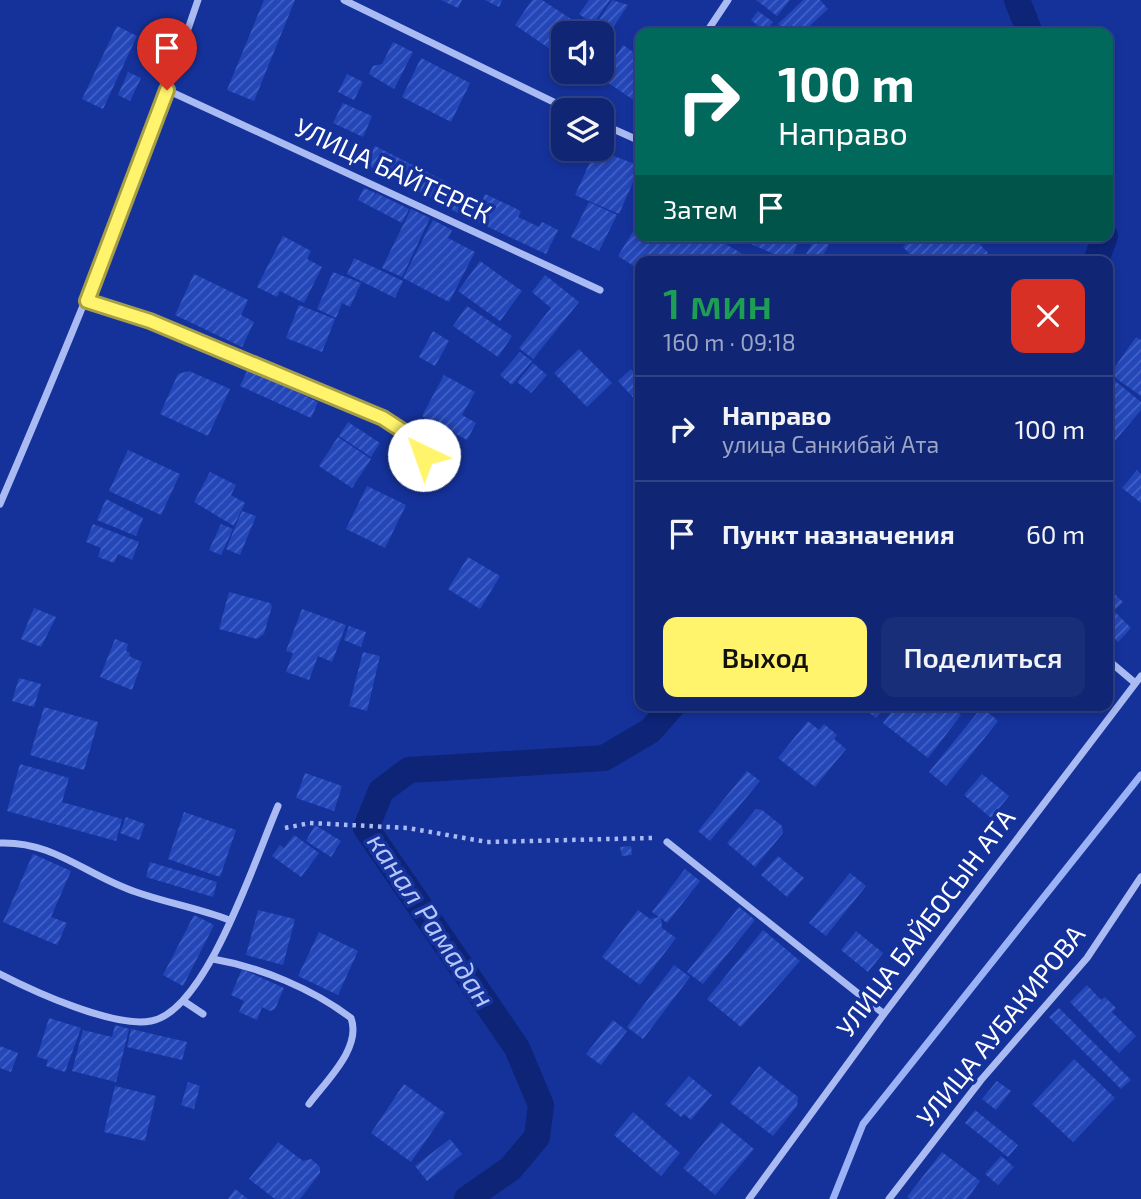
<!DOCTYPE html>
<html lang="ru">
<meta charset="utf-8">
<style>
:root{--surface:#102674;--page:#192e79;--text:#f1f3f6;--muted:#9ca5c5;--line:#304386;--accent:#fff46b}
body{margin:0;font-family:"Exo 2",sans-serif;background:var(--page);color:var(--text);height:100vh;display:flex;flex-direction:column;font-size:26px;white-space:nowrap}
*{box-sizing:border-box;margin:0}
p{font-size:23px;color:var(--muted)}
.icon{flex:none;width:38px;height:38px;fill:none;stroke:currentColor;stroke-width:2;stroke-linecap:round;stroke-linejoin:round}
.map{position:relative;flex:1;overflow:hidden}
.sheet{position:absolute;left:635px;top:256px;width:478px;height:455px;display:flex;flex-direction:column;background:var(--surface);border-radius:14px;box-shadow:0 4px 10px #0003,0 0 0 2px var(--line)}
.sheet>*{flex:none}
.hud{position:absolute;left:635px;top:28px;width:478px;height:214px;border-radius:14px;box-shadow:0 4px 10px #0003,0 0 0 2px var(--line);background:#00695c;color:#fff;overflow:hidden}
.tools{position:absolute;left:551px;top:21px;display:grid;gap:14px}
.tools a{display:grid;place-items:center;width:63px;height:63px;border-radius:14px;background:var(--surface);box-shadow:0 4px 10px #0003,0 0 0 2px var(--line);font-size:35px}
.pin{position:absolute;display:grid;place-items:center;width:60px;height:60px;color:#fff;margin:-72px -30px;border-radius:50% 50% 50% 0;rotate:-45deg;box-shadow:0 0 7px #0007}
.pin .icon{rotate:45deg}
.me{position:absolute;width:77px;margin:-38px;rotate:318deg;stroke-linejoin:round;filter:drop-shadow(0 0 5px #0008)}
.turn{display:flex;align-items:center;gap:24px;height:147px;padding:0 28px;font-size:32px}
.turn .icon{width:91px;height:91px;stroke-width:2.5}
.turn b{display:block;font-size:49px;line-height:60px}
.then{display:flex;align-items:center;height:66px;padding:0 28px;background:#0003;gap:14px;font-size:26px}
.round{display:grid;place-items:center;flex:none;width:74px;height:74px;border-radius:14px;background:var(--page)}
.headline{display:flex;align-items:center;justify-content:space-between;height:119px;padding:0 28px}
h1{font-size:42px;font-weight:600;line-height:52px;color:#1e9e55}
.cta{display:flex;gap:14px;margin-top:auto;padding:14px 28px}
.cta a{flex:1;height:80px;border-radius:14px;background:var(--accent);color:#111;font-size:28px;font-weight:600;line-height:80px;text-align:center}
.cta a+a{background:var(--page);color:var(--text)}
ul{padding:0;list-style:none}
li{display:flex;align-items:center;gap:21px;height:105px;padding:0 28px;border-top:2px solid var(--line)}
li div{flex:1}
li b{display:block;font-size:26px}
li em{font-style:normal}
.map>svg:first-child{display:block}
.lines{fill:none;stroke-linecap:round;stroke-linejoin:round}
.stream{stroke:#9cb2f6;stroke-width:7}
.canal{stroke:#0d2477;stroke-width:26}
.building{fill:url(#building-hatch)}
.path{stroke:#aabbf3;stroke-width:4.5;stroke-dasharray:3.5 5;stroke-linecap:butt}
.minor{stroke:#aabbf3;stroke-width:7}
.route-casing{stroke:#a69f46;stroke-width:18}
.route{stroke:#fff46b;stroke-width:12}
.labels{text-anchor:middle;stroke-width:7;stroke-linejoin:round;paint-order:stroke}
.street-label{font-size:26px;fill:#fff;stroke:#15329b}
.water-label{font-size:28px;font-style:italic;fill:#b6c6f9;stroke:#15329b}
</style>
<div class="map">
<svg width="1141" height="1199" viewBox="0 0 1141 1199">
<defs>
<pattern id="building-hatch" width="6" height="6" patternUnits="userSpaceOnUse" patternTransform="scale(1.75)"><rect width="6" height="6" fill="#2346b9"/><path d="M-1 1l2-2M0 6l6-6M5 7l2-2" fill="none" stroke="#4462c4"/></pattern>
</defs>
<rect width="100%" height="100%" fill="#15329b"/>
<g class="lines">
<path class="stream" d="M833 1199 863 1124 1141 775"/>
<path class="canal" d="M1017 0 1030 33
M1096 261 1105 236
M467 1199 510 1169 537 1137 541 1105 517 1048 366 828 381 791 409 770 604 758 650 731 673 705"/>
</g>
<path class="building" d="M264 0H295L254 101 227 90Z
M441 0H462L458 8Z
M485 0H502L499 7Z
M532 0H542L571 19 550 49 515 25Z
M589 0H610L593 24 579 14Z
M612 0 628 5 602 44V33H590Z
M756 0H790L777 16Z
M803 0H820L828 9 802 33H787L778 24Z
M758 11 773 22 765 32 751 20Z
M117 26 137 36 103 109 82 99Z
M776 26 785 33H769Z
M393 42 413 52 394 89 369 74 373 66 382 64Z
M623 45 640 57V93L635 101 601 78Z
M421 58 470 83 451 122 402 97Z
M128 72 141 78 130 101 118 95Z
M347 74 363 82 354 100 338 92Z
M343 103 372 116 363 137 333 123Z
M375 146 460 189 451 208 365 164Z
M596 149 640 166 619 214 575 195Z
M364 188 375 193 371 203 376 193 409 209 402 223 358 200Z
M465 193 482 201 485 194 521 211 518 217 539 227 542 222 558 230 546 254 452 210 457 199 461 201Z
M589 202 617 215 599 251 571 237Z
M411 209 430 218 402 277 382 268Z
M433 220 452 230 448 238 475 252 449 302 403 278Z
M640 220V236H692L696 239 712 236 751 259 640 261V270L618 256Z
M283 236 311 251 307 259 322 267 304 303 280 291 277 297 257 287Z
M754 236H801L790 261 751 244Z
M914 236H972L988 253 980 261H916L903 247Z
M816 237 829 245 819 261H802Z
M354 258 403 281 395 298 347 274Z
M480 261 522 291 500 321 458 291Z
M333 272 361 283 350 307 342 303 336 318 317 309Z
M194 274 248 300 241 315 254 322 242 347 175 315Z
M545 275 579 302 533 359 519 348 551 308 532 292Z
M299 305 335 319 322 352 286 338Z
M467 306 512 336 498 357 453 326Z
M433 331 449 341 435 366 419 357Z
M1136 337 1141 340V396L1110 374Z
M579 349 612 383 587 407 554 373Z
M520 352 532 361 512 385 500 375Z
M533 363 547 375 531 393 517 382Z
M248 369 318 402 311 418 240 386Z
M631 369 640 380V405L618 381Z
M189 371 230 389 208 436 160 414 178 374Z
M444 375 475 392 462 415 476 423 467 440 422 416Z
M1109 376 1141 402V410L1108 449Z
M348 422 380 443 371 457 339 436Z
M338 437 371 459 352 488 319 466Z
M128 450 180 474 161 515 109 491Z
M1137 470 1141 474V503L1122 488Z
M210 472 236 485 231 495 245 503 234 526 194 502Z
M367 486 406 505 385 548 346 529Z
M106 499 143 518 136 536 97 520Z
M242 511 256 516 240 555 226 549Z
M93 524 139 542 132 560 118 554 114 563 98 557 101 548 86 542Z
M221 524 233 529 221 555 209 550Z
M468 557 500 576 480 609 448 589Z
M1108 588 1123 602 1114 611 1131 628 1118 642 1108 632Z
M229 592 270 603 272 606 264 634 257 639 219 629Z
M34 608 56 617 41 647 21 639Z
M302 609 346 625 332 662 318 656 309 680 286 672 293 653 286 651Z
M349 626 366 632 361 647 344 640Z
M115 639 128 644 126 651 130 653 129 656 142 662 132 690 100 677Z
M363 652 380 656 367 711 349 706Z
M19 678 41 684 34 707 12 701Z
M860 705H887L876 718Z
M897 705H949L961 715 928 758 883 723Z
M44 707 98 722 84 770 30 755Z
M982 707 998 721 946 786 929 772Z
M808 721 819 730 824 724 837 735 834 739 846 749 815 787 778 758Z
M20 764 69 778 62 802 122 819 116 841 7 811Z
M747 771 760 781 710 841 698 831Z
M305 773 342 786 334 811 296 798Z
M982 774 1009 796 991 818 964 795Z
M756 809 762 810 782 826 783 833 755 867 727 843Z
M184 812 236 830 220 877 168 859Z
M126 817 145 824 139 840 120 833Z
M315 825 341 841 331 857 306 841Z
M294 835 319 853 301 877 272 856 280 845 284 848Z
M631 846 632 855 622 856 620 847Z
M33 854 71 871 51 917 67 923 57 945 3 922Z
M778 856 804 878 787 897 761 875Z
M150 862 217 882 213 897 146 877Z
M685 869 700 881 667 923 661 918 662 928 676 938 640 985 602 957 638 910 650 919 659 917 652 912Z
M850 873 866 886 826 936 809 923Z
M739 907 755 920 703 984 687 972Z
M258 910 295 919 283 965 246 955Z
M194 915 214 925 183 986 163 975Z
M763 930 800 961 741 1027 707 999Z
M856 931 883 953 868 972 841 950Z
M319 932 358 951 338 995 298 976Z
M674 965 690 977 643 1039 627 1027Z
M242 969 284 988 275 1009 270 1011 262 1007 257 1020 239 1012 244 1001 231 995Z
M1087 985 1101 1000 1105 997 1116 1008 1112 1012 1136 1036 1119 1053 1070 1002Z
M1059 1008 1131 1080 1121 1089 1049 1017Z
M49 1018 81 1028 65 1072 46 1066 48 1060 37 1057Z
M613 1020 627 1031 601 1065 586 1054Z
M115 1025 129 1029 116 1082 72 1071 83 1030 112 1037Z
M131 1029 187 1042 182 1060 127 1047Z
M0 1046 18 1053 11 1072 0 1068Z
M1074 1059 1115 1098 1073 1142 1032 1104Z
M759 1066 798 1097 797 1106 773 1136 730 1103Z
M689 1076 712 1095 691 1120 684 1114 681 1117 665 1104Z
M997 1081 1011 1091 996 1110 982 1099Z
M188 1082 200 1086 194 1109 181 1105Z
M404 1084 445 1113 411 1162 371 1133Z
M115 1086 156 1096 145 1141 104 1132Z
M975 1110 1018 1145 1008 1157 965 1123Z
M633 1112 680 1153 661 1176 614 1135Z
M721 1122 754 1149 715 1195 683 1168Z
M450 1139 462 1154 427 1181 415 1166Z
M278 1142 303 1161 311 1159 320 1167V1173L300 1199H275L249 1179Z
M942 1152 980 1181 967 1199H910L907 1197Z
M1001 1156 1014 1167 998 1185 985 1174Z
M235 1189 248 1199H228Z"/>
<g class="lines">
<path class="path" d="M285 828 310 823 408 828 487 842 652 838"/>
<path class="minor" d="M344 0 570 110
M706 33 728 0
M167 90 600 290
M602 124 640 141
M87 301 150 321 383 418 406 434 424 455
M0 504C71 338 140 171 198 0
M1108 660 1134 682
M667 842 884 1014
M0 843C54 841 87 876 136 892 167 903 198 908 229 920
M213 959C260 967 313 989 351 1018 362 1048 326 1081 309 1104
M0 974C35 992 114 1028 151 1021 207 1011 256 856 278 806
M185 1002 203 1014
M749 1199 884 1014 1141 676
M889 1199 981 1080 1087 958 1141 877"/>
</g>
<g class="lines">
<g class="route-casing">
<path id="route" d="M167 90 87 301 150 321 383 418 406 433 424 455"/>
</g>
<use href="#route" class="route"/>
</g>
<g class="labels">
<g class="street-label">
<text transform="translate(393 171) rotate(25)" y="9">УЛИЦА БАЙТЕРЕК</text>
<text transform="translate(926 923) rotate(-53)" y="9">УЛИЦА БАЙБОСЫН АТА</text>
<text transform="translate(1001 1026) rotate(-51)" y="9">УЛИЦА АУБАКИРОВА</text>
</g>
<g class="water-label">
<text transform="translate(431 920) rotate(56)" y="10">канал Рамадан</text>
</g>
</g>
</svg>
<div class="tools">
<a><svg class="icon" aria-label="sound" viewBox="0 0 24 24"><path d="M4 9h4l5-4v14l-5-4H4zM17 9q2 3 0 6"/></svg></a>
<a><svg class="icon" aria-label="layers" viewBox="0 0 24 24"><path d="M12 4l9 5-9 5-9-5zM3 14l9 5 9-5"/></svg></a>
</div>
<div class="pin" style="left:167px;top:90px;background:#d93025"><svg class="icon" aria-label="arrive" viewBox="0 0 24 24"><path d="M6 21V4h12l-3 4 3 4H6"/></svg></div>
<svg class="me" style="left:424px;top:455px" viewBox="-20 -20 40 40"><circle r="19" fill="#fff"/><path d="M0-13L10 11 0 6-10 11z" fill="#fff46b"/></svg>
<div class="hud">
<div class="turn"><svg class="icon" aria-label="right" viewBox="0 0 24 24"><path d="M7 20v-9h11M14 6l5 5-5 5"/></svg><div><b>100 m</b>Направо</div></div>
<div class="then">Затем<svg class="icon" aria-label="arrive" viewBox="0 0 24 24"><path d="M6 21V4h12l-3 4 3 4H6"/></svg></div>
</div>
<section class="sheet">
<div class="headline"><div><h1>1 мин</h1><p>160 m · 09:18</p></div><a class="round" style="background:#d93025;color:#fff"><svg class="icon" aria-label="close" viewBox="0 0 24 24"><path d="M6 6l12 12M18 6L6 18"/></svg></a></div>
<ul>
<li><svg class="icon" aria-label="right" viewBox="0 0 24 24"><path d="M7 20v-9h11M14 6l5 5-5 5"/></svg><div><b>Направо</b><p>улица Санкибай Ата</p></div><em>100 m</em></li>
<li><svg class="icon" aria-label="arrive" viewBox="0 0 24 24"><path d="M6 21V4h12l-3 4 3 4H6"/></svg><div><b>Пункт назначения</b></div><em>60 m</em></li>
</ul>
<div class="cta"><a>Выход</a><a>Поделиться</a></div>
</section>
</div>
